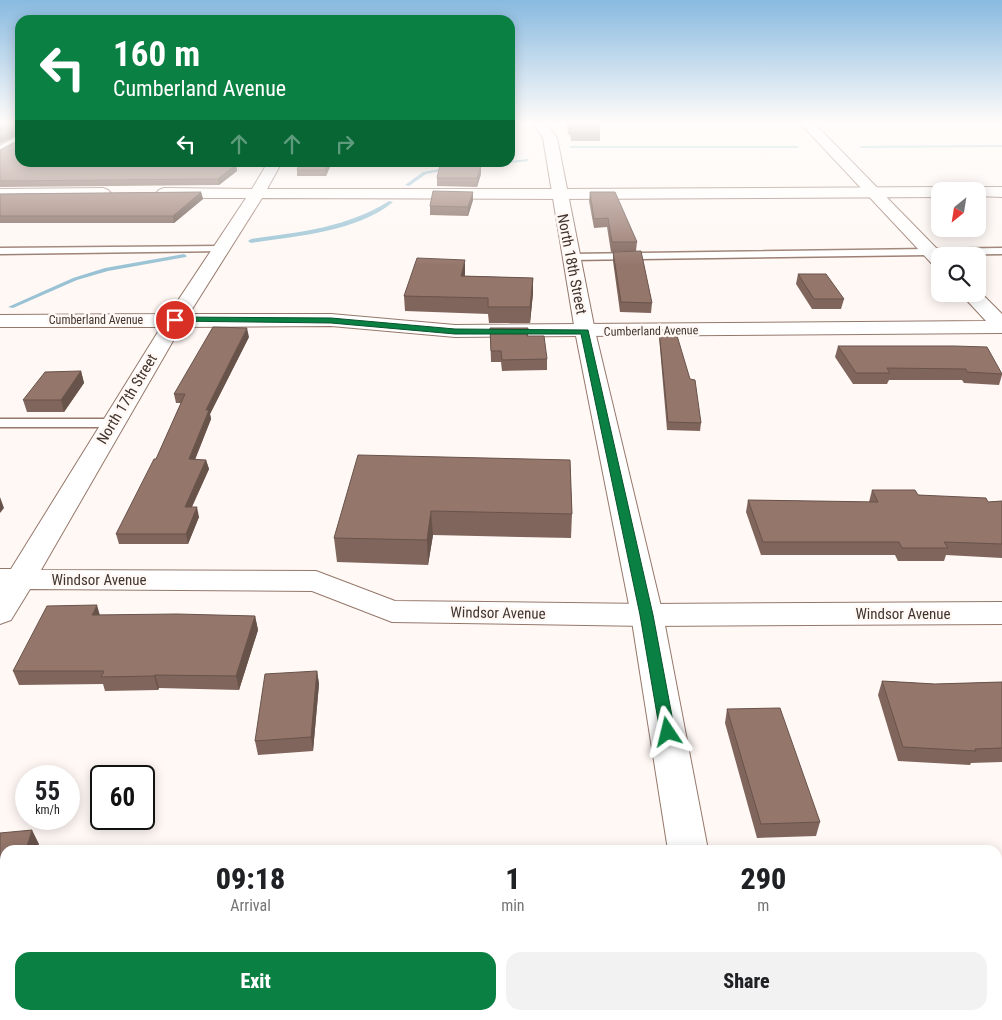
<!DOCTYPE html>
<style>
:root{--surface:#fff;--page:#f2f2f2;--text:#202124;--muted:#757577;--accent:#0b8043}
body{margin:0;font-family:"Roboto Condensed",sans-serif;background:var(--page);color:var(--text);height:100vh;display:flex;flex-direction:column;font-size:19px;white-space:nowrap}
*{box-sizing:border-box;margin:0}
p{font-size:16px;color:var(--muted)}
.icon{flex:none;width:28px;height:28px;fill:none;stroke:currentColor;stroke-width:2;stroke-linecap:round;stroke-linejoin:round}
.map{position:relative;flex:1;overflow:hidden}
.drawer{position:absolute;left:0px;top:845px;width:1002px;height:175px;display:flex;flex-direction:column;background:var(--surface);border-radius:15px 15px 0 0;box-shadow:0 2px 12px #0003}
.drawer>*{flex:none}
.banner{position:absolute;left:15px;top:15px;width:500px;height:152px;border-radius:15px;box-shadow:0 2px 12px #0003;background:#0b8043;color:#fff;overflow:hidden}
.needle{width:32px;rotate:210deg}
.tools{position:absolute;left:931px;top:182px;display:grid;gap:10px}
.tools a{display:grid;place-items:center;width:55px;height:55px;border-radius:10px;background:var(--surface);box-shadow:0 2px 12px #0003;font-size:25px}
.speed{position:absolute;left:15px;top:765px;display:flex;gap:10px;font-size:25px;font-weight:700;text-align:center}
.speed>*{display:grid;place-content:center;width:65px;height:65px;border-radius:50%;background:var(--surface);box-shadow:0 2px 12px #0003;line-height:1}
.speed small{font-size:12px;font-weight:400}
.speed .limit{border:2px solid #111;border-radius:8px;background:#fff;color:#111}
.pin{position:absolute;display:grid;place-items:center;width:42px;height:42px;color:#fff;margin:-21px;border:2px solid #fff;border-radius:50%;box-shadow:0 1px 5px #0007}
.me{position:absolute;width:55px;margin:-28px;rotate:350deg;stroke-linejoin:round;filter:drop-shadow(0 0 4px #0008)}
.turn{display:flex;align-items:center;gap:18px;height:105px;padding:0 15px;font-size:22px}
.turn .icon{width:65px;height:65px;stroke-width:2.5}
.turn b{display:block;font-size:35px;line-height:42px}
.lanes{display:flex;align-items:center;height:48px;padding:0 15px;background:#0003;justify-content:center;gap:25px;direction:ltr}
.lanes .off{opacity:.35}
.eta{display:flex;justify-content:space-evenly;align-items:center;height:85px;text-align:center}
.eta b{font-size:30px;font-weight:800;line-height:35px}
.cta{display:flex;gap:10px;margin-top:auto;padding:10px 15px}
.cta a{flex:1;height:58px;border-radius:15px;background:var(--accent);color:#fff;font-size:20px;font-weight:800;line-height:58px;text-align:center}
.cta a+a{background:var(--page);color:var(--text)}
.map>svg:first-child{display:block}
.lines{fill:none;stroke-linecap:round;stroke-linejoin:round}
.stream{fill:#99c3d4;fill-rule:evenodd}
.service-casing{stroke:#96786b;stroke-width:3}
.minor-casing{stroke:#96786b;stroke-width:2}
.tertiary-casing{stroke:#96786b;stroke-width:2}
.primary-casing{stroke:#96786b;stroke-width:2}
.service{fill:#fff;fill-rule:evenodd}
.minor{fill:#fff;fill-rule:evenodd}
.tertiary{fill:#fff;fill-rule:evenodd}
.primary{fill:#fff;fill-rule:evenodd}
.wall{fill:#80655c}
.shaded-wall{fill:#68534b}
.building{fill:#95766b;stroke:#68534b}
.route{fill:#0b8043;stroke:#07532c}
.labels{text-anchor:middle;stroke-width:5;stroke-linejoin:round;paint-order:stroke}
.far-street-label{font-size:12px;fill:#41342e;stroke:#fff8f5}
.street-label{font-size:15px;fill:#41342e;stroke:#fff8f5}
</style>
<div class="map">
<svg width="1002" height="1020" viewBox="0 0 1002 1020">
<rect width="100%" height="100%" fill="#fff8f5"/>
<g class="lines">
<path class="stream" d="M1002 145V147L861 148 859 147 861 146Z
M569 146H797L799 147 797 148H571Z
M529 159 527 161 468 168 466 167 493 162H510V161Z
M450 167 452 168V169L426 174 409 186 405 185 423 172Z
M389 201 393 202C357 232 296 236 251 243L248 241 251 239C300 232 346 228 389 201Z
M184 254 187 256 186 257 108 271 77 280 13 308 8 307 73 278 105 268Z"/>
<g class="service-casing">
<path id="service" d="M221 246 225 247 226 249 225 251 0 254V248Z
M1002 248V254L571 260 566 257 571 254Z
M0 419H112L117 420 119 423 117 426 112 427H0Z
M998 935H1002V959H998Z
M0 944H5V970H0Z"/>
</g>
<g class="minor-casing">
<path id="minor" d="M800 123H814L944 256H940V267L934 266Z
M20 134V144L0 156V146Z
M268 162H282L267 189H559L564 191 567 194 564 197 559 199 262 198 189 314H331L455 325 986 321 961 294H978V290L1002 314V333L455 337 331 326 181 327 41 570 316 571 395 601 647 604 1002 602V624L647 626 392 622 312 591 30 589 11 620 0 624V569H11L161 327H0V315L169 314 246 198H164L159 196 156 193 159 190 164 188 252 189Z
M103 188 108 190 111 193 108 196 0 199V189Z"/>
</g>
<g class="tertiary-casing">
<path id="tertiary" d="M940 187 947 191H940V197L559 199 554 197 551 194 554 191 559 189Z
M978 187H1002V197L978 196V191H971Z"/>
</g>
<g class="primary-casing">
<path id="primary" d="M533 123H546L557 138 595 331 663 615 708 850H668L631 615 575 331 543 138Z
M694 1015H740L742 1020H694Z"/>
</g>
<use href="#service" class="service"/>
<use href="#minor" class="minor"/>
<use href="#tertiary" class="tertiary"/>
<use href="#primary" class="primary"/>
</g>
<path class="wall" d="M20 123V162L236 164 237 171 219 185 0 187V150L19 140Z
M567 123H598L600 133V141H571L570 135 568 134Z
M332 162 326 176H297V170Z
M481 174 477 187 437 186V178Z
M201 192 203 199 174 223H0V194Z
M473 192V200L468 216 430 215V206Z
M590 192 637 242 636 251 611 252 607 227 594 228 589 201Z
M613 252 652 303 651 313 620 312 613 261Z
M465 274V276L533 278V293L530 323H489L488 314 405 311 404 296Z
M798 274 844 299 841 309H812L796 284Z
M490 328H528V336L547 359V370L502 371 501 362H491Z
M659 330 701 423 700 431 667 430 659 337Z
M249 337 210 414 211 419 195 460H206L209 469 192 507 199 517 188 544H119L116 534 156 459 181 403H176L174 394Z
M838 346 1002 373V375L999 385 964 383 962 380H889L887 384H853L835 357Z
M81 371 84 383 64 412H27L23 400Z
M570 460 572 514 571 538 433 535 428 565 337 562 334 538Z
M872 490 988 502 1002 501V558L946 555 944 561H898L895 555H761L746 512 748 500 869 502Z
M100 615 255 616 258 630 239 690 159 688 158 690 105 691 103 684 19 685 13 671Z
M317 671 319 684 313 751 258 755 255 741Z
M882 681 935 684 1002 682V762L971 763 970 765 898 761 878 695Z
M727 709 820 822 816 836 757 838 725 723Z
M0 833 39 844 5 850V898L0 899Z"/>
<path class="shaded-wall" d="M20 127V134L0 144V137Z
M328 162H332L326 176 325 170Z
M236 164 237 171 219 185 218 179Z
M481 166V174L477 187V178Z
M201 192 203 199 174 223 173 216Z
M473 192V200L468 216V207Z
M465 260V274L461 291V276Z
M533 278V293L530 323V307Z
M247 328 249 337 210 414 211 419 191 469 189 459 206 410Z
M81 371 84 383 64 412 61 400Z
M206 460 209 469 187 517 185 507Z
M0 497 4 508 0 513Z
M197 507 199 517 188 544 186 534Z
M431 511 433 535 428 565 427 540Z
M97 605 101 619 92 615Z
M255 616 258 630 239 690 236 676Z
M317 671 319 684 313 751 311 737Z
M155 675 159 688 158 690 154 676Z
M32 830 39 844 37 850H26Z"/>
<path class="building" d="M0 123H20V162H205L236 164 218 179 0 181V150L19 140 20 127 0 137Z
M568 123H598L600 133H571L570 127H568Z
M300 162H328L325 170H297Z
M440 165 481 166 477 178H437Z
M433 191 473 192 468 207 430 206Z
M201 192 173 216H0V194Z
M590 192H615L637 242H612L608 218 594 219Z
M641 251 652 303 621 302 613 252Z
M417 258 465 260 461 276 533 278 530 307H488V298L404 296Z
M798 274H826L844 299H814Z
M213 327 247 328 206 410H209L189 459 206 460 185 507H197L186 534H116L154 459H156L185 394H174Z
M490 328H528L527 336H544L547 359 502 360 501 351H491Z
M675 329 690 379 695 380 701 423 668 422 659 330Z
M838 346H954L987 347 1002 374 967 372 966 369 887 368 890 373H856Z
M81 371 61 400H23L45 372Z
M358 455 570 460 572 514 431 511 427 540 334 538Z
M872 490H915L918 495 986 498 988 502 1002 501V544L944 542 948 548H902L899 542H763L748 500 878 502Z
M97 605 92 615 177 614 255 616 236 676 155 675 154 676 101 677 104 671H13L47 606Z
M317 671 311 737 255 741 265 674Z
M882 681 935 684 1002 682V748L975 749 976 751 903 747Z
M780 708 820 822 761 824 727 709Z
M32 830 26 850H5V884H0V833Z"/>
<linearGradient id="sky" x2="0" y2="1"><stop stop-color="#88bae0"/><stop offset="0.46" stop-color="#fffcfa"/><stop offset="1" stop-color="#fffcfa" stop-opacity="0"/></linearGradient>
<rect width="1002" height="266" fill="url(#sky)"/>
<path class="route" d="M175 317 331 318 455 329 588 330 653 615 675 732 673 737 668 738 662 737 660 732 640 615 581 334H455L331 323 172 321 171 320Z"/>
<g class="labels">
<g class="far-street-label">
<text x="96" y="324">Cumberland Avenue</text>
<text transform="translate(651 331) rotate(-1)" y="4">Cumberland Avenue</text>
</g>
<g class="street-label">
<text transform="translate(572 264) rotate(79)" y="5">North 18th Street</text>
<text transform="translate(127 399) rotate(-59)" y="5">North 17th Street</text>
<text x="99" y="585">Windsor Avenue</text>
<text transform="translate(498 613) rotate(1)" y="5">Windsor Avenue</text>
<text x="903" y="619">Windsor Avenue</text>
</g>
</g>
</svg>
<div class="tools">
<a><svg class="needle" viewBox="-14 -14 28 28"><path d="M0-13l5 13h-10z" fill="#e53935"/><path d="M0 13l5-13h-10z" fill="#757577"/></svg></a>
<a><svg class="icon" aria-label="search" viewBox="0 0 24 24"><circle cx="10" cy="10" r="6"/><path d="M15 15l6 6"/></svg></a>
</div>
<div class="speed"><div>55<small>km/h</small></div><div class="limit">60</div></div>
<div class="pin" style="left:175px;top:320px;background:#d93025"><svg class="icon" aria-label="arrive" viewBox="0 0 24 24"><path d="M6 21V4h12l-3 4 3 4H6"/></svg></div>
<svg class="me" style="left:668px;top:732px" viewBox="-20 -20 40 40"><path d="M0-17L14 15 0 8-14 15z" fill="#0b8043" stroke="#fff" stroke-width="4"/></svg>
<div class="banner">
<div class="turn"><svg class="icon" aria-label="left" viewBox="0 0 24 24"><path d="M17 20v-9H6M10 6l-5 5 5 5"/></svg><div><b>160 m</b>Cumberland Avenue</div></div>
<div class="lanes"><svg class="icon" aria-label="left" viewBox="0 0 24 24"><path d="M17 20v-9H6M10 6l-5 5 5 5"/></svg><svg class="icon off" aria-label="ahead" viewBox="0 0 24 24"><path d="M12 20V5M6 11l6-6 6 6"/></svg><svg class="icon off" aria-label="ahead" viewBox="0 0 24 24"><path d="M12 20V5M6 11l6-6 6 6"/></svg><svg class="icon off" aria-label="right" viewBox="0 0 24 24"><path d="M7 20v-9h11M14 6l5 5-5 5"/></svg></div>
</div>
<section class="drawer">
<div class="eta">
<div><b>09:18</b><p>Arrival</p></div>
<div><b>1</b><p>min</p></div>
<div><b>290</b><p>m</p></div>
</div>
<div class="cta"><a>Exit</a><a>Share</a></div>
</section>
</div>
